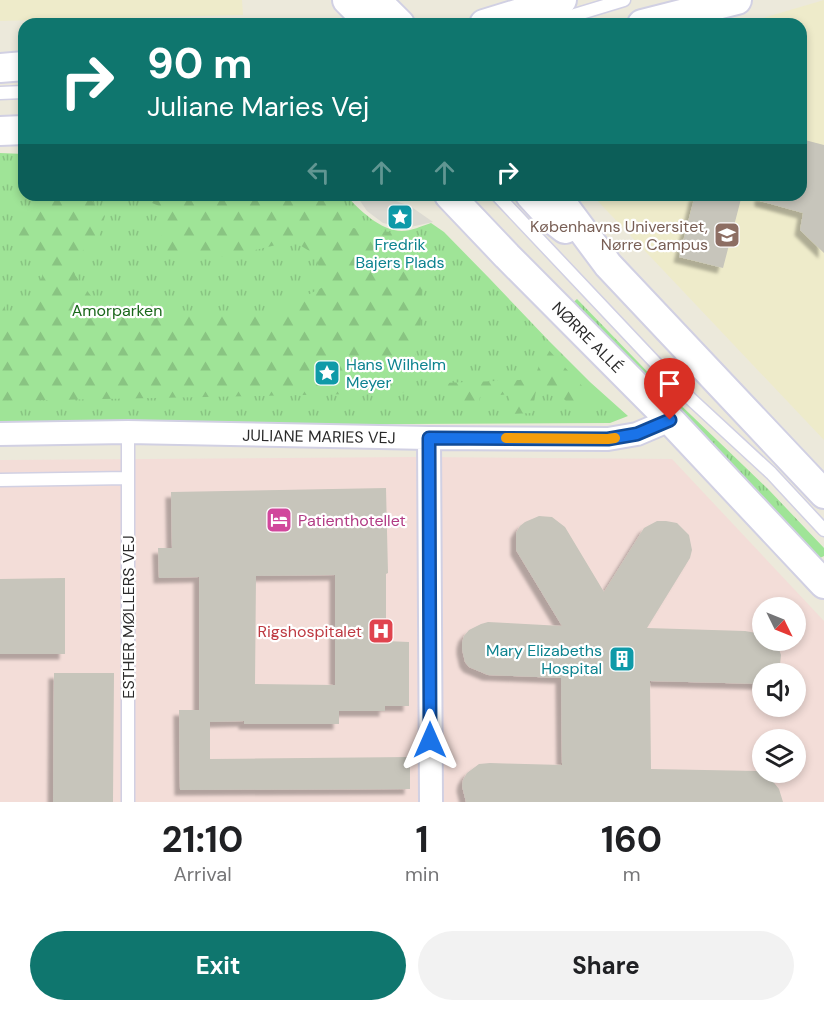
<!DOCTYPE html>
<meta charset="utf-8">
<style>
:root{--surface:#fff;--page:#f2f2f2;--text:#202124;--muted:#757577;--accent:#0f766e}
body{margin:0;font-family:"DM Sans",sans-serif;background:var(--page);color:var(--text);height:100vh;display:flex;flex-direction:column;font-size:22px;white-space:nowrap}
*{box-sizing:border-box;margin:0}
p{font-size:20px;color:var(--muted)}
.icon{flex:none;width:33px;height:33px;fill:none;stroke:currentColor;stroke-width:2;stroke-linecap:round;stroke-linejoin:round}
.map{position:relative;height:802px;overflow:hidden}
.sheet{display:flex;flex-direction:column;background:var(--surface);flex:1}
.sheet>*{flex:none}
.top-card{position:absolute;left:18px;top:18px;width:789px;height:183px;border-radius:18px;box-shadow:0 3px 9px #0003;background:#0f766e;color:#fff;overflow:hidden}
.needle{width:39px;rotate:133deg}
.tools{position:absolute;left:752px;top:597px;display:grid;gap:12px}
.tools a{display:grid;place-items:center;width:54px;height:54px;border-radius:50%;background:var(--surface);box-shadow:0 3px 9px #0003;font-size:30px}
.pin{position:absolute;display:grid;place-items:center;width:51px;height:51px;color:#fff;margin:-62px -26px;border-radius:50% 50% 50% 0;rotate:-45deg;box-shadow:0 0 6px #0007}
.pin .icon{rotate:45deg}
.me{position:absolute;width:66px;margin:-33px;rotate:0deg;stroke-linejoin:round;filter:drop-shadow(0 0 4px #0008)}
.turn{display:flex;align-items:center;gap:21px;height:126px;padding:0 30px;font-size:27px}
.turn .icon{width:78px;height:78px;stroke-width:2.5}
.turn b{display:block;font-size:42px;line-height:51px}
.lanes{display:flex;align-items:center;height:57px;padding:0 30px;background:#0003;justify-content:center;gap:30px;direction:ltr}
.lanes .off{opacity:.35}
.eta{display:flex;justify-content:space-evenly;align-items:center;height:102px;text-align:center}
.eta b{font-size:36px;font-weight:700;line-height:42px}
.action{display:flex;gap:12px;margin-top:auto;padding:12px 30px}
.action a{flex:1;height:69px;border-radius:36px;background:var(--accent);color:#fff;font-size:24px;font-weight:700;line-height:69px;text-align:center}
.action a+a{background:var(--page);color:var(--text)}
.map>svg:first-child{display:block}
.education{fill:#eeebca}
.medical{fill:#f3ddd8;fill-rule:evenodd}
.grass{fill:url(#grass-tufts)}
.forest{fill:url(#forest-firs)}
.plaza{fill:#dcdad2}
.building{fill:#c7c5bb;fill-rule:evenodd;filter:url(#shadow)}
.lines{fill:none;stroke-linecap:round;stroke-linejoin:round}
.service-casing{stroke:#d1d0e3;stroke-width:15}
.minor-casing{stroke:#d1d0e3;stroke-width:26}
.tertiary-casing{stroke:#d1d0e3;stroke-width:32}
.service{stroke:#fff;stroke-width:12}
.minor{stroke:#fff;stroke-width:22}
.tertiary{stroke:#fff;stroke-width:28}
.route-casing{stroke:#114b97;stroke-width:15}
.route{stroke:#1a73e8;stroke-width:10}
.slow{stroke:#f59e0b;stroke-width:10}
.labels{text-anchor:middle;stroke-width:4.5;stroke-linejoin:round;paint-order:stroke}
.education-label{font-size:16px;fill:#785e54;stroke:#fff;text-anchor:end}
.culture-label{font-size:16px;fill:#0d838f;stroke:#fff}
.park-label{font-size:16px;fill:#19671a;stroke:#fff}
.street-label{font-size:16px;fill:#2a2a2a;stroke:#fff}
.hotel-label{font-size:16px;fill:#b23c85;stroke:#fff;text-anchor:start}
.health-label{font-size:16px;fill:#be3a42;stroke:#fff;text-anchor:end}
</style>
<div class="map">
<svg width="824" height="802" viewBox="0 0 824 802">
<defs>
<pattern id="grass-tufts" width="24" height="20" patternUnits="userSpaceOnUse" patternTransform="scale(1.5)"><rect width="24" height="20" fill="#9fe497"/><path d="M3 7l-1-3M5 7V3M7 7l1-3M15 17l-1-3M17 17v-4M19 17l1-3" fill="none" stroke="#89c482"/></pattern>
<pattern id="forest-firs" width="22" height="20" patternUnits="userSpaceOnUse" patternTransform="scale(1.5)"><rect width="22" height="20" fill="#9fe497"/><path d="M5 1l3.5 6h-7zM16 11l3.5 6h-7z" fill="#89c482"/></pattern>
<filter id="shadow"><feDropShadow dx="-5.5" dy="5.5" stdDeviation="1.5" flood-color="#0004"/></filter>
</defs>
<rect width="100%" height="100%" fill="#ece9db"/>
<path class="education" d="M0 0H242L243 15 0 21Z
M824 0V440L592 195H801V24H743Z"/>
<path class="medical" d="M415 457 672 459 824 621V802H0V460ZM762 608H795V640H762ZM762 674H795V706H762ZM762 740H795V772H762Z"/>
<path class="grass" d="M0 153 24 154V195H346C359 210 381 231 402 231 411 231 422 226 431 223L444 232 490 279 549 341 590 382 628 416 610 423 0 426Z
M577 299 666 391 768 489 824 548V556L818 559 569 306Z"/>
<path class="forest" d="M46 195H87L105 216 98 238 74 258 75 275 102 310 273 313 323 287 316 255 293 241 226 257 163 254 159 206 134 195H340L343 227 410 234 423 269 420 340 403 393 0 401V302L4 303 9 330 18 334 21 303 37 292 43 273 32 262 17 239 18 213Z
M546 347 597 402H567L553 388 536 391 532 413 510 414V394L480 397 477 413 456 409 459 398 445 397 442 383 520 380 537 371Z"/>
<path class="plaza" d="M356 195H379L410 206 433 222 406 228 383 223 367 211Z"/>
<path class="building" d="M801 139 824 145V253L800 230 803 213 760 201V195H801Z
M695 195H742L723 268 679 257Z
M386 488 388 573 386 574V641L409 642V706H385V711H339V724H244V721L210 722V759L410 757V789L180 790 179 710H199V577L159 578 158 548H172L171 492ZM335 575V685L255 684 256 576Z
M539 516 552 517 565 527 604 592 644 528 657 521H666L677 523 689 535 692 550 690 558 647 628 745 631 762 634V640H772L779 649 781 655 780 665 776 674H762V684L650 681 651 769 758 771 771 779 779 789 783 802H466L462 786 463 780 467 773 479 764 490 763 562 765 561 678 488 675 469 667 465 662 462 649V643L464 636 469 630 481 624 488 622 562 626 516 550V533L520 526 525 522Z
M65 578V654H0V579Z
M54 673H114L113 802H53Z"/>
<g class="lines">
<g class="service-casing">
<path id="service" d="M545 24 624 0
M0 93 24 92
M497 195 681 390 771 473 824 530
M0 480 128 478
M128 802V432"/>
</g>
<g class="minor-casing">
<path id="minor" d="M0 434 128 432 429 438 608 439 637 434 670 420
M429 438 431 802"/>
</g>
<g class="tertiary-casing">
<path id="tertiary" d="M347 0 371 24
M376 0 400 24
M484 24 562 0
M642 24 737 0
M0 68 24 66
M0 131 24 130
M449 195 507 256 670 420 824 584
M530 195 552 219 565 229
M556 195 608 265 824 494"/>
</g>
<use href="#service" class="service"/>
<use href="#minor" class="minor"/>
<use href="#tertiary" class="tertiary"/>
</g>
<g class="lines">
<g class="route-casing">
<path id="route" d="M430 740 429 438 608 439 637 434 670 420"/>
</g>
<use href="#route" class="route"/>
<path class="slow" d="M506 438 608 439 615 438"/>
</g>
<defs>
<g id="sight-square" transform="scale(1.35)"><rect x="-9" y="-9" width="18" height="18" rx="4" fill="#0f9aa8" stroke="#fff"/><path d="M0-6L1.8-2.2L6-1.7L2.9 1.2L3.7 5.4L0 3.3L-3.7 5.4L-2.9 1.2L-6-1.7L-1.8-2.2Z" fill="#fff"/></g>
<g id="university-square" transform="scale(1.35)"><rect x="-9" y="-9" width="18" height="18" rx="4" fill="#8d6e63" stroke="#fff"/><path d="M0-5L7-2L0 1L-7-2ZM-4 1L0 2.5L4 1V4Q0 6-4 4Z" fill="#fff"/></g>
<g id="hotel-square" transform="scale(1.35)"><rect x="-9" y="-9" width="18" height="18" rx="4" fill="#d1479c" stroke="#fff"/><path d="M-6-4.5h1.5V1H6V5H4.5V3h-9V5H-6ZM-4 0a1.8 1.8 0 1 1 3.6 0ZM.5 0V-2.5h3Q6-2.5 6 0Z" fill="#fff"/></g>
<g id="hospital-square" transform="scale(1.35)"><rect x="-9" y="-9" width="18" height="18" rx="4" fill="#e0444e" stroke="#fff"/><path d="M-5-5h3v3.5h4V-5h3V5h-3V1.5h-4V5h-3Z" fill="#fff"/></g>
<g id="building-square" transform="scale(1.35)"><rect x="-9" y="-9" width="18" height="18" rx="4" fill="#0f9aa8" stroke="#fff"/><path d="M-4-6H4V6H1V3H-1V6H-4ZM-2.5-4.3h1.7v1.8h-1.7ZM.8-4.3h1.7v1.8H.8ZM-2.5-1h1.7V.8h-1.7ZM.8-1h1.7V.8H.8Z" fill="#fff"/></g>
</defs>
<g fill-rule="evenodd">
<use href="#sight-square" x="400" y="217"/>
<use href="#university-square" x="727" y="235"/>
<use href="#sight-square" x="327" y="373"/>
<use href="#hotel-square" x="279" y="520"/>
<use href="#hospital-square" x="381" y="631"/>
<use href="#building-square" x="622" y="659"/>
</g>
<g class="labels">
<g class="education-label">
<text x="708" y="232">Københavns Universitet,<tspan x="708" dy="18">Nørre Campus</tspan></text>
</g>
<g class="culture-label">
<text x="400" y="250">Fredrik<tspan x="400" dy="18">Bajers Plads</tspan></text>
<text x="346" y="370" text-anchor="start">Hans Wilhelm<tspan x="346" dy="18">Meyer</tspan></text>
<text x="602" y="656" text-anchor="end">Mary Elizabeths<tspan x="602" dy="18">Hospital</tspan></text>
</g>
<g class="park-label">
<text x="117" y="316">Amorparken</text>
</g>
<g class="street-label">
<text transform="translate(588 337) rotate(45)" y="6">NØRRE ALLÉ</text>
<text transform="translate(319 436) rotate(1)" y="6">JULIANE MARIES VEJ</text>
<text transform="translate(128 617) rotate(-90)" y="6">ESTHER MØLLERS VEJ</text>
</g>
<g class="hotel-label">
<text x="298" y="526">Patienthotellet</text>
</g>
<g class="health-label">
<text x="362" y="637">Rigshospitalet</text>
</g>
</g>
</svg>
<div class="tools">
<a><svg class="needle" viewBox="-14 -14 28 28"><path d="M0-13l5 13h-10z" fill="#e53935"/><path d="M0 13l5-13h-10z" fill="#757577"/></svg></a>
<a><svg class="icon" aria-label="sound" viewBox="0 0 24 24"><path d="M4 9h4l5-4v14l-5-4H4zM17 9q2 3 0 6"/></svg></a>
<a><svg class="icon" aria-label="layers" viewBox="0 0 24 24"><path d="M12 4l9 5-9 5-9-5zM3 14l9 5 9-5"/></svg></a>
</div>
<div class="pin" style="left:670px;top:420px;background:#d93025"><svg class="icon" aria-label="arrive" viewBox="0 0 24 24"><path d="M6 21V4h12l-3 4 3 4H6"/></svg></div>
<svg class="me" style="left:430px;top:740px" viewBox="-20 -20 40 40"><path d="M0-17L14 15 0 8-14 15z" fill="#1a73e8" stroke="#fff" stroke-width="4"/></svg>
<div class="top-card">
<div class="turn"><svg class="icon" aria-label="right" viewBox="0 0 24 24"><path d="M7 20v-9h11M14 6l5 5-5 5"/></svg><div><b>90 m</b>Juliane Maries Vej</div></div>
<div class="lanes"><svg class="icon off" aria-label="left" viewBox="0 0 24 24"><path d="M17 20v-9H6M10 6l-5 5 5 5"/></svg><svg class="icon off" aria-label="ahead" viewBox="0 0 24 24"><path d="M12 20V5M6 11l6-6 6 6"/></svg><svg class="icon off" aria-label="ahead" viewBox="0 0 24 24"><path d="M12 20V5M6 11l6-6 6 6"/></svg><svg class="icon" aria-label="right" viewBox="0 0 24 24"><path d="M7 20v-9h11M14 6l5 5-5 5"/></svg></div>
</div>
</div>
<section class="sheet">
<div class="eta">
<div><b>21:10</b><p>Arrival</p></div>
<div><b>1</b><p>min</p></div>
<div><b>160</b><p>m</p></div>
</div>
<div class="action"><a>Exit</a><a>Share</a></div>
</section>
